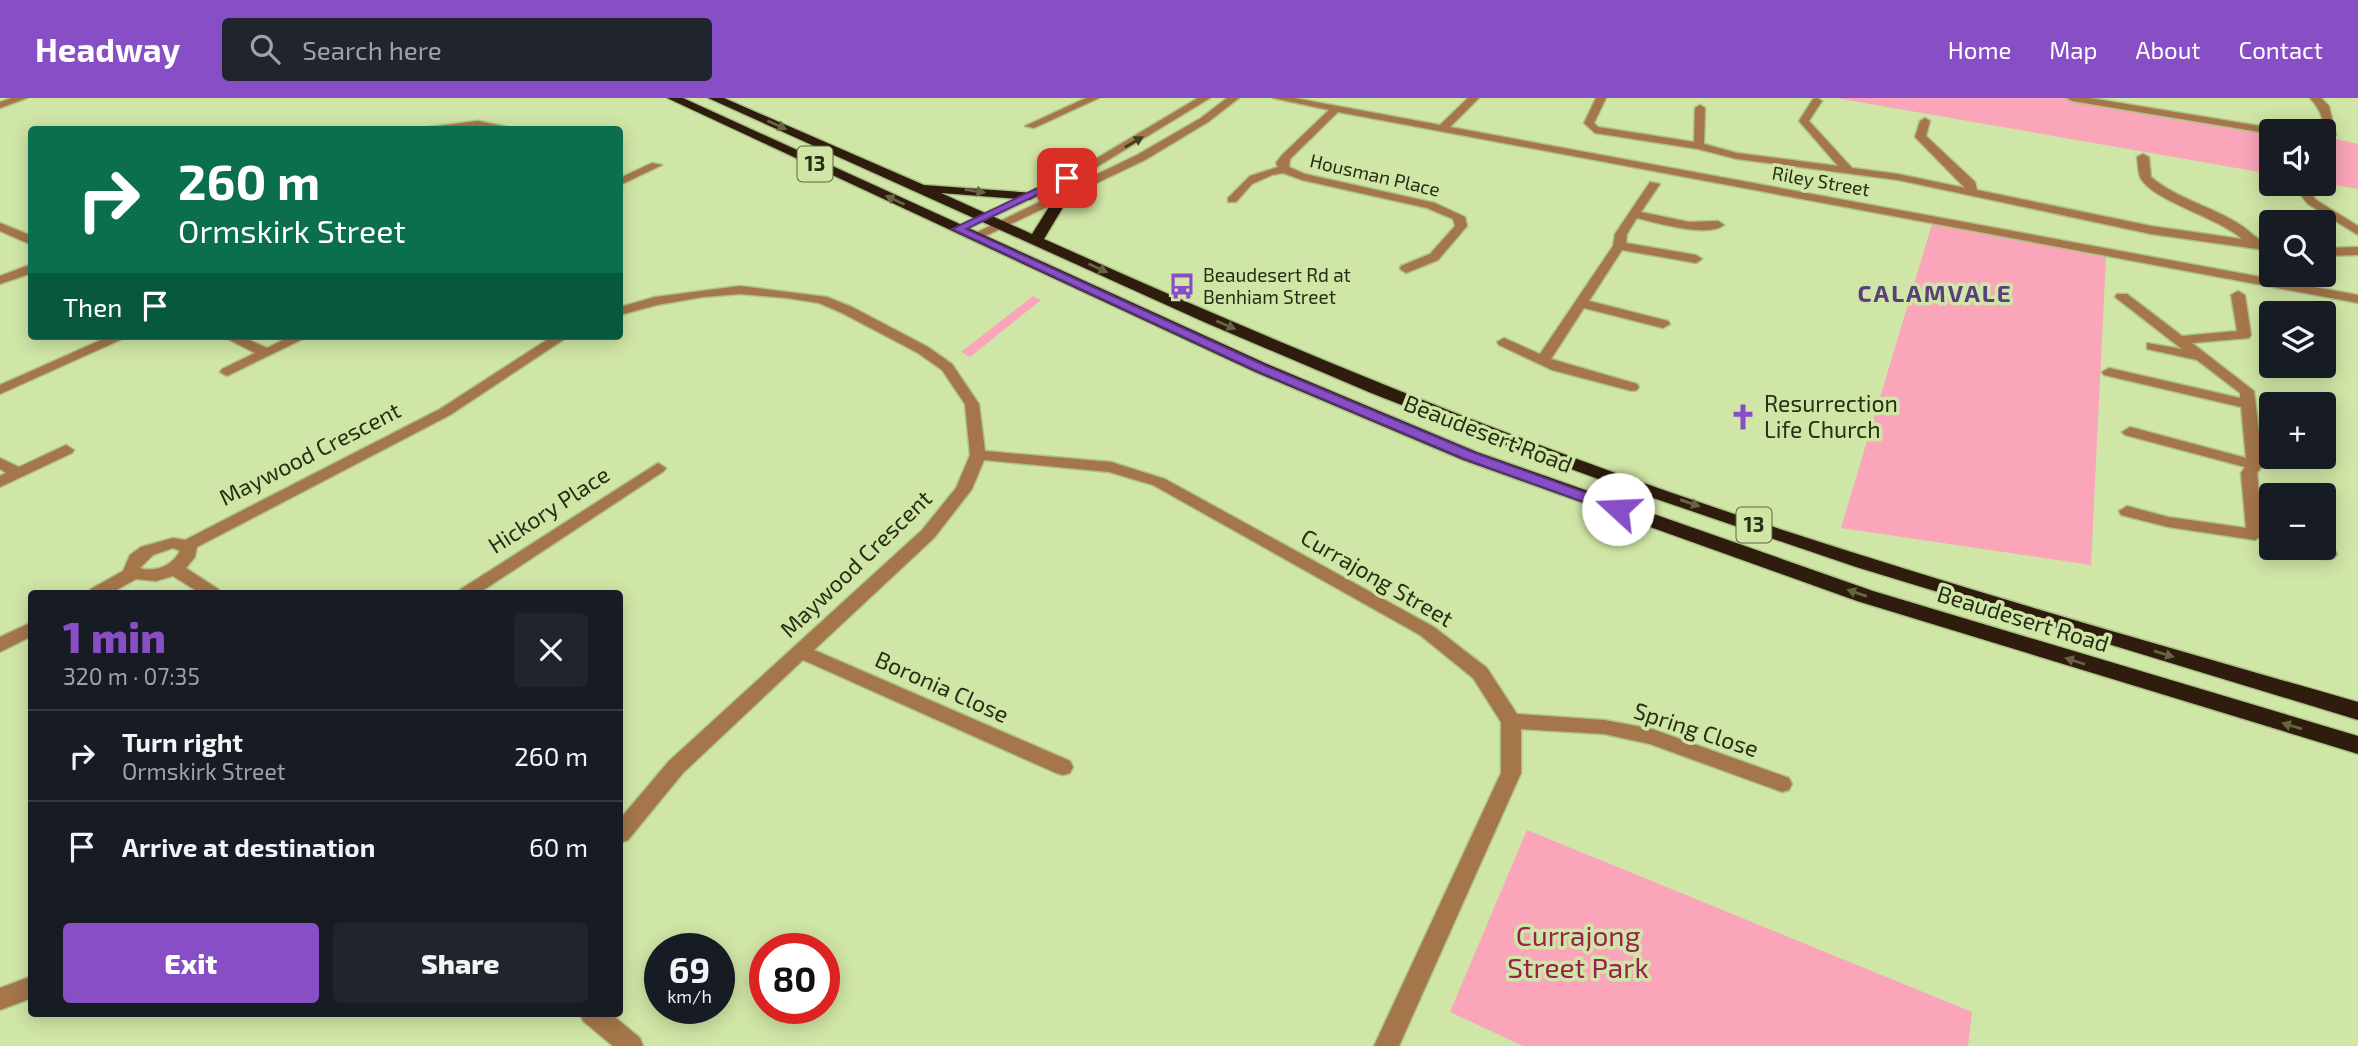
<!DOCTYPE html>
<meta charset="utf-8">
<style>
:root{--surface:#171b24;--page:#20242c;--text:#f1f3f6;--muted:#9ea1a6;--line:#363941;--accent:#884ec5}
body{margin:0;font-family:"Exo 2",sans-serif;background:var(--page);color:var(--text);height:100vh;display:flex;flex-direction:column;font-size:26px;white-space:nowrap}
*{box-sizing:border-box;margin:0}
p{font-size:23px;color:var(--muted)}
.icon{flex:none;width:38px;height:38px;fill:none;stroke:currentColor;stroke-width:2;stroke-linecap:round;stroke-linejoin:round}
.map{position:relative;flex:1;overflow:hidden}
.side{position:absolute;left:28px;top:492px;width:595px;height:427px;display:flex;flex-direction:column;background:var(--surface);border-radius:7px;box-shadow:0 4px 18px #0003}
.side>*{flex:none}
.hud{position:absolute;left:28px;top:28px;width:595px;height:214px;border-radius:7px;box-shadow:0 4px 18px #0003;background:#0b6e4f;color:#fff;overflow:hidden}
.tools{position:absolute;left:2259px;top:21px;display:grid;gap:14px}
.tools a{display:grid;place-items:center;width:77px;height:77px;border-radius:7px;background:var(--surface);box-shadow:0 4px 18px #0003;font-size:35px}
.speed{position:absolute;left:644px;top:835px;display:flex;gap:14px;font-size:35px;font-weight:700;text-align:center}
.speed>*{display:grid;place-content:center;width:91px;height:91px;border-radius:50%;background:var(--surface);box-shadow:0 4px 18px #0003;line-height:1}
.speed small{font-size:18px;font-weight:400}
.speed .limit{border:10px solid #d22;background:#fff;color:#111}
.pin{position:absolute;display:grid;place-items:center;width:60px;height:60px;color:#fff;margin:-30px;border-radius:14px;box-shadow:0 4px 10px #0006}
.me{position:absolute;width:77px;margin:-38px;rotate:290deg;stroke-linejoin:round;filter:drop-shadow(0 0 5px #0008)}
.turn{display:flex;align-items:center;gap:24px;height:147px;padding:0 35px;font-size:32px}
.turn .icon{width:91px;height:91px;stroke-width:2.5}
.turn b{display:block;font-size:49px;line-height:60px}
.then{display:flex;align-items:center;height:66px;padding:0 35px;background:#0003;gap:14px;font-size:26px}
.round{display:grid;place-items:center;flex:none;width:74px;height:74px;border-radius:7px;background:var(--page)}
.overview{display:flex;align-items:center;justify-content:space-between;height:119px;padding:0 35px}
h1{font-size:42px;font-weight:800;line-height:52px;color:var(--accent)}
.primary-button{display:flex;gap:14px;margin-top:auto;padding:14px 35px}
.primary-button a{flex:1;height:80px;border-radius:7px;background:var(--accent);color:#fff;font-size:28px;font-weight:800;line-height:80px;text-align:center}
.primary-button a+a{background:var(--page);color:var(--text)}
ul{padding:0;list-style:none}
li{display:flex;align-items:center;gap:21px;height:91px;padding:0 35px;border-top:2px solid var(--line)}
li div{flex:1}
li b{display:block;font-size:26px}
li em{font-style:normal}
header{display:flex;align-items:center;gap:42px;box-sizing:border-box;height:98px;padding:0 35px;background:var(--accent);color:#fff}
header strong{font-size:33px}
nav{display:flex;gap:38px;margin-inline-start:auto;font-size:24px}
.search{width:490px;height:63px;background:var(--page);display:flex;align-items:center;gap:18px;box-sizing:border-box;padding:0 24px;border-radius:7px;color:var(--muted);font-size:26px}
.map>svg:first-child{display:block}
.green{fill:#faa5ba}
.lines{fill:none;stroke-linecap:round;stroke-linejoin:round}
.minor-casing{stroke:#aec189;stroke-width:3}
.highway-casing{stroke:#aec189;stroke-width:3}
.minor{fill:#a57649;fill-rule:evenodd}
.highway{fill:#2e1d0d;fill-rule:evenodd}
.oneway{fill:#676343}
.oneway2{fill:#403d20}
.route{fill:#884ec5;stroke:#583380;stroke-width:2}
.labels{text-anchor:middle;stroke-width:7;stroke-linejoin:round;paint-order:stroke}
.far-street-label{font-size:19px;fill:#272f16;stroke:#d0e6a6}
.far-poi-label{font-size:19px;fill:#272f16;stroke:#d0e6a6;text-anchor:start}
.shield{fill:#d0e6a6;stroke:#5a6641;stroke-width:2}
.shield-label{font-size:21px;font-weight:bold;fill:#272f16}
.poi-label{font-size:23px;fill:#272f16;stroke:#d0e6a6;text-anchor:start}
.street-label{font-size:23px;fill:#272f16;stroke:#d0e6a6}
.far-district-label{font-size:24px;font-weight:bold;letter-spacing:2px;fill:#5a3f7b;stroke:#d0e6a6}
.near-park-label{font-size:28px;fill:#99214e;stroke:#d0e6a6}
</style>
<header>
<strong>Headway</strong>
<div class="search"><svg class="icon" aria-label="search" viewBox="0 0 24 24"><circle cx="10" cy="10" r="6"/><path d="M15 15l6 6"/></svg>Search here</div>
<nav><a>Home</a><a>Map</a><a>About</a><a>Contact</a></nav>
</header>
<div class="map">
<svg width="2358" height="948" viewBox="0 0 2358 948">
<rect width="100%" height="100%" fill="#d0e6a6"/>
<path class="green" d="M1836 0H2064L2271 34V76Z
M2337 41 2358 46V91L2324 85V43Z
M1932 126 2106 159 2091 467 1841 430Z
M1033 198 1041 202 970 259 961 254Z
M1527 732 1972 914 1968 948H1523L1450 914Z"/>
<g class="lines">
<g class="minor-casing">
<path id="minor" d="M12 0H27L0 10V4Z
M1086 0H1099L1034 30 1025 28Z
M1198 0H1210L1090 73 961 134 951 131 1082 69Z
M1227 0H1239L1208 24 1145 62 977 142 967 139 1137 57 1201 20Z
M1273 0H1294L1440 27 1468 0H1479L1450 29 2358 197V205L1338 14 1290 61 1289 69 1305 76 1435 105 1465 119 1467 128 1438 162 1406 175 1400 171 1401 168 1430 156 1455 128 1453 121 1427 110 1302 82 1283 75 1272 77 1252 86 1236 104H1228V100L1250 78 1278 69 1276 65 1282 57 1329 12Z
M1596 0H1606L1594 25 1598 29 1694 44 1695 10 1700 7 1705 10 1704 46 1737 55 1838 68 1799 23 1813 1 1817 0 1822 3 1809 23 1852 70 1898 76 1965 90 1915 39 1920 23 1925 20 1930 23 1926 38 1975 84 1977 92 2151 128 2242 141C2219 120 2154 103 2141 81 2138 76 2138 65 2137 59L2143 56 2149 59 2151 79C2177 101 2211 108 2239 126 2252 134 2256 143 2272 145V153L2151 136 1898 82 1737 61 1698 51 1595 35 1584 25Z
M2067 0H2090L2272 30 2277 33H2272V36L2072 3Z
M2310 0H2321L2329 8 2336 37 2324 40C2325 25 2322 13 2310 0Z
M478 23 522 32 478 29 406 32Z
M652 65 662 67 620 87V80Z
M1650 84 1660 86 1641 114 1689 124 1718 123 1724 127C1707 140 1658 125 1637 120L1627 136 1626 145 1696 157 1702 161 1696 165 1622 152 1589 203 1668 223 1670 226 1663 230 1584 210 1551 261 1637 286 1639 289 1637 292 1632 293 1552 272 1499 247 1497 244 1504 240 1540 256 1613 148 1615 136Z
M2292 86H2304L2316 102 2358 128V137L2308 106Z
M0 125 32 138V147L0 133Z
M2358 149V157L2324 158V150Z
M32 166V175L0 186V178Z
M740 188 827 199 852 209 928 249 952 266 979 306 985 353 1111 364 1165 381 1434 529 1487 570 1517 616 1604 622 1652 631 1789 680 1792 686 1789 692 1782 694 1650 646 1604 636 1521 631V675L1399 948H1374L1501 675V624L1473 580 1420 537 1153 387 1109 374 984 362 972 391 934 440 814 552 1070 663 1073 669 1070 675 1063 677 1056 675 803 562 683 675 628 742 620 745V721L669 663 922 432 956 390 970 357 965 306 942 272 918 255 842 215 819 205 787 200 740 196 703 199 657 207 620 217V209L655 199Z
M2238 193 2245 197 2251 237 2249 240 2192 245 2254 293 2263 367 2257 375 2263 437 2255 442 2168 429 2121 417 2119 413 2127 408 2168 419 2246 430 2241 375 2245 369 2125 337 2122 334 2130 329 2246 360 2241 309 2104 277 2102 274 2109 270 2240 300V295L2197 262 2147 251V245L2182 251 2115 199 2117 196H2127L2182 238 2237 233 2231 197Z
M110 238H129L0 296V287Z
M222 238H240L267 250 291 238H309L227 278 220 274 222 271 255 255Z
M553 238H569L450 317 197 449 195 459 186 470 218 491 221 495H200L173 478 156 483 136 481 111 495H88L91 491 123 473 130 457 141 449 173 440 185 442 440 311ZM173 450 180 453C173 467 156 475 140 470L153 457Z
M66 347 74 352 72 355 0 389V378L6 375 0 371V360L19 369Z
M658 365 666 370 664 373 479 495H458L461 491Z
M2324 449 2334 452 2337 456 2334 460C2324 463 2303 458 2296 450Z
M32 524V538L0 554V539Z
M32 878V900L0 912V890Z
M580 915H610L640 940 643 948H613L583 923Z"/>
</g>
<g class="highway-casing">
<path id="highway" d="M667 0H683L1267 266 1477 354 1873 493 2358 638V656L1857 503 1463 362 1255 274Z
M708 0H724L924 87 1035 95 1037 98 1030 102 941 95 1032 136 1059 93H1069L1071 96 1044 141C1234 226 1425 307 1621 377 1863 463 2111 533 2358 604V622L1856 469 1612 386 1491 342 1371 295 1204 224Z"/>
</g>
<use href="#minor" class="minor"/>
<use href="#highway" class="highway"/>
</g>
<defs><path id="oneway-solid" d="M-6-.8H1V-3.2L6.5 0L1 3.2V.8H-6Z" transform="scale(1.75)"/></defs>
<g class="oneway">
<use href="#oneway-solid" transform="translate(777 27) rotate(24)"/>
<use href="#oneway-solid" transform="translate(975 93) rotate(9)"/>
<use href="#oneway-solid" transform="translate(895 102) rotate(-155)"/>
<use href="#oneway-solid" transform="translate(1098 170) rotate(24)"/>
<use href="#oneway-solid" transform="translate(1226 227) rotate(23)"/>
<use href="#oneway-solid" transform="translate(1690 405) rotate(19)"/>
<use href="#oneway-solid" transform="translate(1857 495) rotate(-161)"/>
<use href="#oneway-solid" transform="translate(2164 556) rotate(17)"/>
<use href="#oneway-solid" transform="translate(2075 563) rotate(-162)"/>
<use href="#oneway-solid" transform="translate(2292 628) rotate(-164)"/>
</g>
<use class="oneway2" href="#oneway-solid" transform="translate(1134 44) rotate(-30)"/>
<path class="route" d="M1063 78 1072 80 966 131 1266 268 1475 355 1623 408 1625 411 1623 414H1612L1465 361 1257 273 952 131Z"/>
<defs>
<g id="bus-bare" transform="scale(2.1)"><path d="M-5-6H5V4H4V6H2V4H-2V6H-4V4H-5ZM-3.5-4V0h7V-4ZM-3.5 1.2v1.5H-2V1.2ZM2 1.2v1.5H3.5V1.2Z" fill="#884ec5" stroke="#d0e6a6" stroke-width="2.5" paint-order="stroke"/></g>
<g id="church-bare" transform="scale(2.1)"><path d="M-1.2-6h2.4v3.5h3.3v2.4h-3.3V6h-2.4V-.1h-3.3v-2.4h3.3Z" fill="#884ec5" stroke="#d0e6a6" stroke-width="2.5" paint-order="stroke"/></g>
</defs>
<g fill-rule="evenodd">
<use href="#bus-bare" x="1182" y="188"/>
<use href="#church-bare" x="1743" y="319"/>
</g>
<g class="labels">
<g class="far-street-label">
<text transform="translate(1375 77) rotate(13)" y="7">Housman Place</text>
<text transform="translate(1821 83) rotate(10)" y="7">Riley Street</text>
</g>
<g class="far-poi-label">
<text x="1203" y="184">Beaudesert Rd at<tspan x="1203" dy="22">Benhiam Street</tspan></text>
</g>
<g class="shield">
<rect x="797.5" y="48.5" width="35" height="35" rx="5"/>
<rect x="1736.5" y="409.5" width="35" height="35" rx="5"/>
</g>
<g class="shield-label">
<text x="815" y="73">13</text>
<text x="1754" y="434">13</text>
</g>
<g class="poi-label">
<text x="1764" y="314">Resurrection<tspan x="1764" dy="26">Life Church</tspan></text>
</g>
<g class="street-label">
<text transform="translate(1488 336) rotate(21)" y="8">Beaudesert Road</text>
<text transform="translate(310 356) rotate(-27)" y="8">Maywood Crescent</text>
<text transform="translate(549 412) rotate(-33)" y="8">Hickory Place</text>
<text transform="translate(856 466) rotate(-44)" y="8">Maywood Crescent</text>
<text transform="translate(1377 480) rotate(30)" y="8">Currajong Street</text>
<text transform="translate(2023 521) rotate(17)" y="8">Beaudesert Road</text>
<text transform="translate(942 589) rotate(24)" y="8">Boronia Close</text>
<text transform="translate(1696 632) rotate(18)" y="8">Spring Close</text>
</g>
<g class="far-district-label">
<text x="1935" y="204">CALAMVALE</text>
</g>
<g class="near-park-label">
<text x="1578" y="848">Currajong<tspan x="1578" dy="32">Street Park</tspan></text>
</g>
</g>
</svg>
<div class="tools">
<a><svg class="icon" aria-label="sound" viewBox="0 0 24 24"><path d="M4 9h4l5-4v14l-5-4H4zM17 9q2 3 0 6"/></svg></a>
<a><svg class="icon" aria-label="search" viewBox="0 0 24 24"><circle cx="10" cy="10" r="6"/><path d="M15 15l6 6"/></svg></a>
<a><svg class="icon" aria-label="layers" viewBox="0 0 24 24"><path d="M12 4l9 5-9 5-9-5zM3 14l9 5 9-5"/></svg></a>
<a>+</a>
<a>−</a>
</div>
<div class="speed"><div>69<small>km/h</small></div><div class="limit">80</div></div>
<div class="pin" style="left:1067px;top:80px;background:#d93025"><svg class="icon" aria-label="arrive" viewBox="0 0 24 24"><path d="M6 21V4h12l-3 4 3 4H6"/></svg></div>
<svg class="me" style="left:1618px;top:411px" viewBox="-20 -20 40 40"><circle r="19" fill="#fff"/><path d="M0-13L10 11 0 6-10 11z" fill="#884ec5"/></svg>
<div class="hud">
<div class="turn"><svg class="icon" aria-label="right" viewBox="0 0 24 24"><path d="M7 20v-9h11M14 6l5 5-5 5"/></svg><div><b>260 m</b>Ormskirk Street</div></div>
<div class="then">Then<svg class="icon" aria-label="arrive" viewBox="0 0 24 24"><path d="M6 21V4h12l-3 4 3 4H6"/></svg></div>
</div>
<section class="side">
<div class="overview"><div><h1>1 min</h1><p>320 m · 07:35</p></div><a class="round"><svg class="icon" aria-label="close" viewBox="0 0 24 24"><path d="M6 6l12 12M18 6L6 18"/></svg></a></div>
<ul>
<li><svg class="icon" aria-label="right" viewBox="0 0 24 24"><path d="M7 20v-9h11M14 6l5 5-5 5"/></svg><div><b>Turn right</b><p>Ormskirk Street</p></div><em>260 m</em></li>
<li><svg class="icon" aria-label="arrive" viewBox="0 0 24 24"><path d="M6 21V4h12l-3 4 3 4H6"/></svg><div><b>Arrive at destination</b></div><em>60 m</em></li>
</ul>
<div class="primary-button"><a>Exit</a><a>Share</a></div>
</section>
</div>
